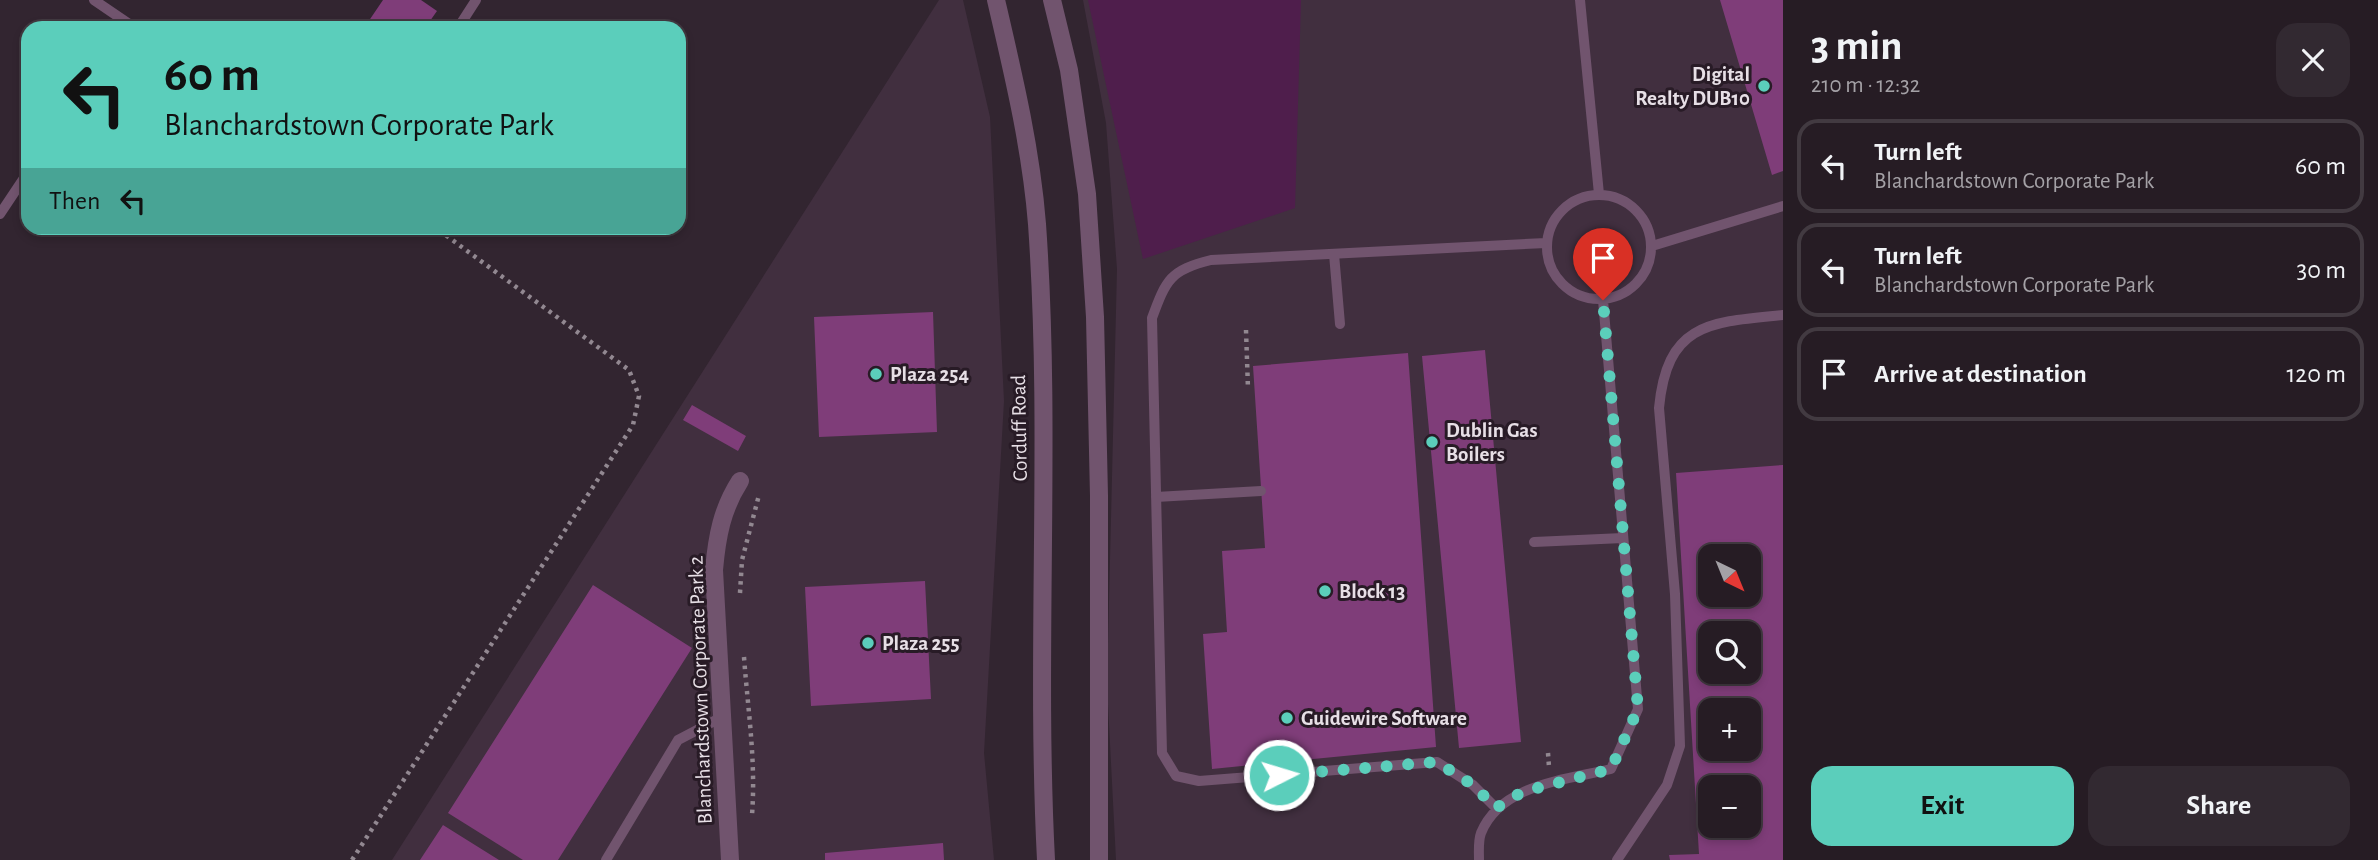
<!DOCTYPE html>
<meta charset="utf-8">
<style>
:root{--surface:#261c24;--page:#322931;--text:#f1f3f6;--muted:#a4a1a6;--line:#423a41;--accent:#5bcebb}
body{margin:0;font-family:"Alegreya Sans",sans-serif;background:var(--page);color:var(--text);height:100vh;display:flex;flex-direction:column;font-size:26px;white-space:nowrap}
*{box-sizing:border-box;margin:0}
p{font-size:23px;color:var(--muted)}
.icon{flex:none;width:38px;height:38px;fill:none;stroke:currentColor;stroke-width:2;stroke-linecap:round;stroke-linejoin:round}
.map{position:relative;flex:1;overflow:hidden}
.details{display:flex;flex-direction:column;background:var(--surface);width:595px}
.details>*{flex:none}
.banner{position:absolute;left:21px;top:21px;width:665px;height:214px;border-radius:21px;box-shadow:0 4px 10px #0003,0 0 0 2px var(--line);background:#5bcebb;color:#111;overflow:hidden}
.needle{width:46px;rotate:137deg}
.controls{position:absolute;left:1698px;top:544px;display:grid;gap:14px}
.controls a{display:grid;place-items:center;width:63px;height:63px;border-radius:14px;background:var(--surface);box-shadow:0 4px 10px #0003,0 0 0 2px var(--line);font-size:35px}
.pin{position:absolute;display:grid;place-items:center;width:60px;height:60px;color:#fff;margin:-72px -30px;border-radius:50% 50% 50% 0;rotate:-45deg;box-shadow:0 0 7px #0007}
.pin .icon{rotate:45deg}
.me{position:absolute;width:77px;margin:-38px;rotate:85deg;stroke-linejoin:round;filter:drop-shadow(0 0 5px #0008)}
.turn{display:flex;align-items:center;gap:24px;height:147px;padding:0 28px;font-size:32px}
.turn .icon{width:91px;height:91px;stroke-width:2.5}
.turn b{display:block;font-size:49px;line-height:60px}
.then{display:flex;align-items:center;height:66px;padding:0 28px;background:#0003;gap:14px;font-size:26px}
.round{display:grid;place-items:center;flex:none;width:74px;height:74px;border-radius:21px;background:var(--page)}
.head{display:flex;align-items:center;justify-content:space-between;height:119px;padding:0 28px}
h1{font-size:42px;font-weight:700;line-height:52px}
.button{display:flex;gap:14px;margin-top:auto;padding:14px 28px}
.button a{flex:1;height:80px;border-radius:21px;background:var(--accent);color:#111;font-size:28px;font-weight:700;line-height:80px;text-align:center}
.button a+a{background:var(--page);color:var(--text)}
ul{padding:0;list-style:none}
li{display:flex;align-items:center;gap:21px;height:94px;margin:0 14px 10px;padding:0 14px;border:4px solid var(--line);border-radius:21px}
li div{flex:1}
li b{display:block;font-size:26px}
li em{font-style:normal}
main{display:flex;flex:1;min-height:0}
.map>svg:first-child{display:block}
.built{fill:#412f3f;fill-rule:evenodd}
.green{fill:#4f1e4c}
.building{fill:#7f3d79;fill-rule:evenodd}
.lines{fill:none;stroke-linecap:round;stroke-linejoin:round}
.path{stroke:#928891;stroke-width:4.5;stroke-dasharray:3.5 5;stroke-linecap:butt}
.service{stroke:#71546e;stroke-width:10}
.minor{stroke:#71546e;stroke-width:18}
.tertiary{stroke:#71546e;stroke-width:18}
.route{stroke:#5bcebb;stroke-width:12;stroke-dasharray:0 21.6}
.poi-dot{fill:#5bcebb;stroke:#281b26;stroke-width:2.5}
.labels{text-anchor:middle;stroke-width:6;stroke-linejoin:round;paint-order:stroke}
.poi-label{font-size:21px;font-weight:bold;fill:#e7dfe6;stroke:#281b26;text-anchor:start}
.street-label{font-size:21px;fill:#e7dfe6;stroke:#281b26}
</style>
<main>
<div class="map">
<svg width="1783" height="860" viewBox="0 0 1783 860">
<rect width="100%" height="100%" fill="#322530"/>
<path class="built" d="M939 0H963L990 117 1004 401 984 753 994 860H392Z
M1083 0H1783V860H1116L1107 685 1117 269 1106 123ZM1710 556H1748V595H1710ZM1710 634H1748V672H1710ZM1710 710H1748V749H1710ZM1710 788H1748V826H1710Z"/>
<path class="green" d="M1088 0H1301L1295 208 1143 259Z"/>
<path class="building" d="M383 0H421L437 11 425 28H364Z
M1720 0H1783V171L1772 175Z
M933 312 937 432 819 437 814 317Z
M1485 350 1521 742 1459 748 1422 356Z
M1408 353 1436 747 1212 769 1203 634 1227 632 1222 551 1265 548 1253 366Z
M692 405 746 436 738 451 683 420Z
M1783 465V860H1670L1669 855 1699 854 1676 473ZM1710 556H1748V595H1710ZM1710 634H1748V672H1710ZM1710 710H1748V749H1710ZM1710 788H1748V826H1710Z
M925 581 931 699 811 706 805 587Z
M593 585 692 648 558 860H523L448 813Z
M443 825 499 860H420Z
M943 843 944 860H825V853Z"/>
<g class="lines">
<path class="path" d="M1246 330 1248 389
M740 593 742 560 759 495
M744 657C748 711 756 761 752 815
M1548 753 1549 767
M352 860 633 425 639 396 629 370 436 228"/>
<path class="service" d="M94 0 135 28
M1580 0 1599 194
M458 28 476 0
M1547 247a52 52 0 1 1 104 0a52 52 0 1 1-104 0Z
M0 214 28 172
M1652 246 1783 206
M1334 254 1340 324
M1156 497 1261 491
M1534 542 1623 538
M1496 808 1473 785 1437 762 1199 781 1176 776 1162 753 1152 318C1166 280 1170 270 1211 260L1546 243
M606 860 678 740 722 717
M1479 860C1479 852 1478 841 1481 833 1501 784 1566 780 1611 769L1638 709 1603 300
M1617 860 1667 785 1680 746 1675 594 1659 408C1667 323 1709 322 1783 315"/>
<path class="minor" d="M730 860 714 570C717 536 722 509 740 481"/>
<path class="tertiary" d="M996 0C1013 73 1031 148 1037 224 1052 435 1035 648 1046 860
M1052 0 1069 70 1087 194 1095 317 1099 496V860"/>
</g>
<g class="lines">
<path class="route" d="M1279 775 1437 762 1473 785 1496 808 1522 792 1611 769 1638 709 1603 300"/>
</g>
<g class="poi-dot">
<circle cx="1764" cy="86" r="7"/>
<circle cx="876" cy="374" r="7"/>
<circle cx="1432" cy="442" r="7"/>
<circle cx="1325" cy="591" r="7"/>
<circle cx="868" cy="643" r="7"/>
<circle cx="1287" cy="718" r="7"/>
</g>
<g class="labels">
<g class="poi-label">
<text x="1750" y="81" text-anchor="end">Digital<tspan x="1750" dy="24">Realty DUB10</tspan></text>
<text x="890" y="381">Plaza 254</text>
<text x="1446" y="437">Dublin Gas<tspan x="1446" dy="24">Boilers</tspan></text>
<text x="1339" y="598">Block 13</text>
<text x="882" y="650">Plaza 255</text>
<text x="1301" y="725">Guidewire Software</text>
</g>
<g class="street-label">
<text transform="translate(1019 428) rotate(-91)" y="7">Corduff Road</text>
<text transform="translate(700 690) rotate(-92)" y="7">Blanchardstown Corporate Park 2</text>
</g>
</g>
</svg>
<div class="controls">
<a><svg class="needle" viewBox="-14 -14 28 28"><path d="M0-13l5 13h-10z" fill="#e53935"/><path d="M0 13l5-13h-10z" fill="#a4a1a6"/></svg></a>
<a><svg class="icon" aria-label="search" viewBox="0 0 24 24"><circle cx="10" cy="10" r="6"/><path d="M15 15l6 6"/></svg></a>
<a>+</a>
<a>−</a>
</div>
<div class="pin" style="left:1603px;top:300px;background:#d93025"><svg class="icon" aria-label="arrive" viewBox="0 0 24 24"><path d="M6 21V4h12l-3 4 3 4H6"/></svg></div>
<svg class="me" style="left:1279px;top:775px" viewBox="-20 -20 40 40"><circle r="17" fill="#5bcebb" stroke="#fff" stroke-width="3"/><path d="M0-11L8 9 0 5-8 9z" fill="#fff"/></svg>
<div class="banner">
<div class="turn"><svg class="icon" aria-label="left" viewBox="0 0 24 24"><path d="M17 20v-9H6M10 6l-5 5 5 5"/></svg><div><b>60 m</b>Blanchardstown Corporate Park</div></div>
<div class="then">Then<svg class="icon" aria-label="left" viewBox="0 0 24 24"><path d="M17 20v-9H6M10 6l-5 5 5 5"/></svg></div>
</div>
</div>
<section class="details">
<div class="head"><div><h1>3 min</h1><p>210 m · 12:32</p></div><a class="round"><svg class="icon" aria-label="close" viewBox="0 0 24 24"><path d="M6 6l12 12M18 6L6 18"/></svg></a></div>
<ul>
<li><svg class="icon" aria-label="left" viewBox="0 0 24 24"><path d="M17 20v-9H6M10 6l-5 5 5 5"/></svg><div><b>Turn left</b><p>Blanchardstown Corporate Park</p></div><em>60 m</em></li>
<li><svg class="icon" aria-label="left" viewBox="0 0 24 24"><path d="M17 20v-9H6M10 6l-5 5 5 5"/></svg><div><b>Turn left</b><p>Blanchardstown Corporate Park</p></div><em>30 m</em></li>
<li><svg class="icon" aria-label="arrive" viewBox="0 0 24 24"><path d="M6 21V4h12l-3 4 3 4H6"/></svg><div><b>Arrive at destination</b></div><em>120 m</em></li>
</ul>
<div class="button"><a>Exit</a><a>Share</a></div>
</section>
</main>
